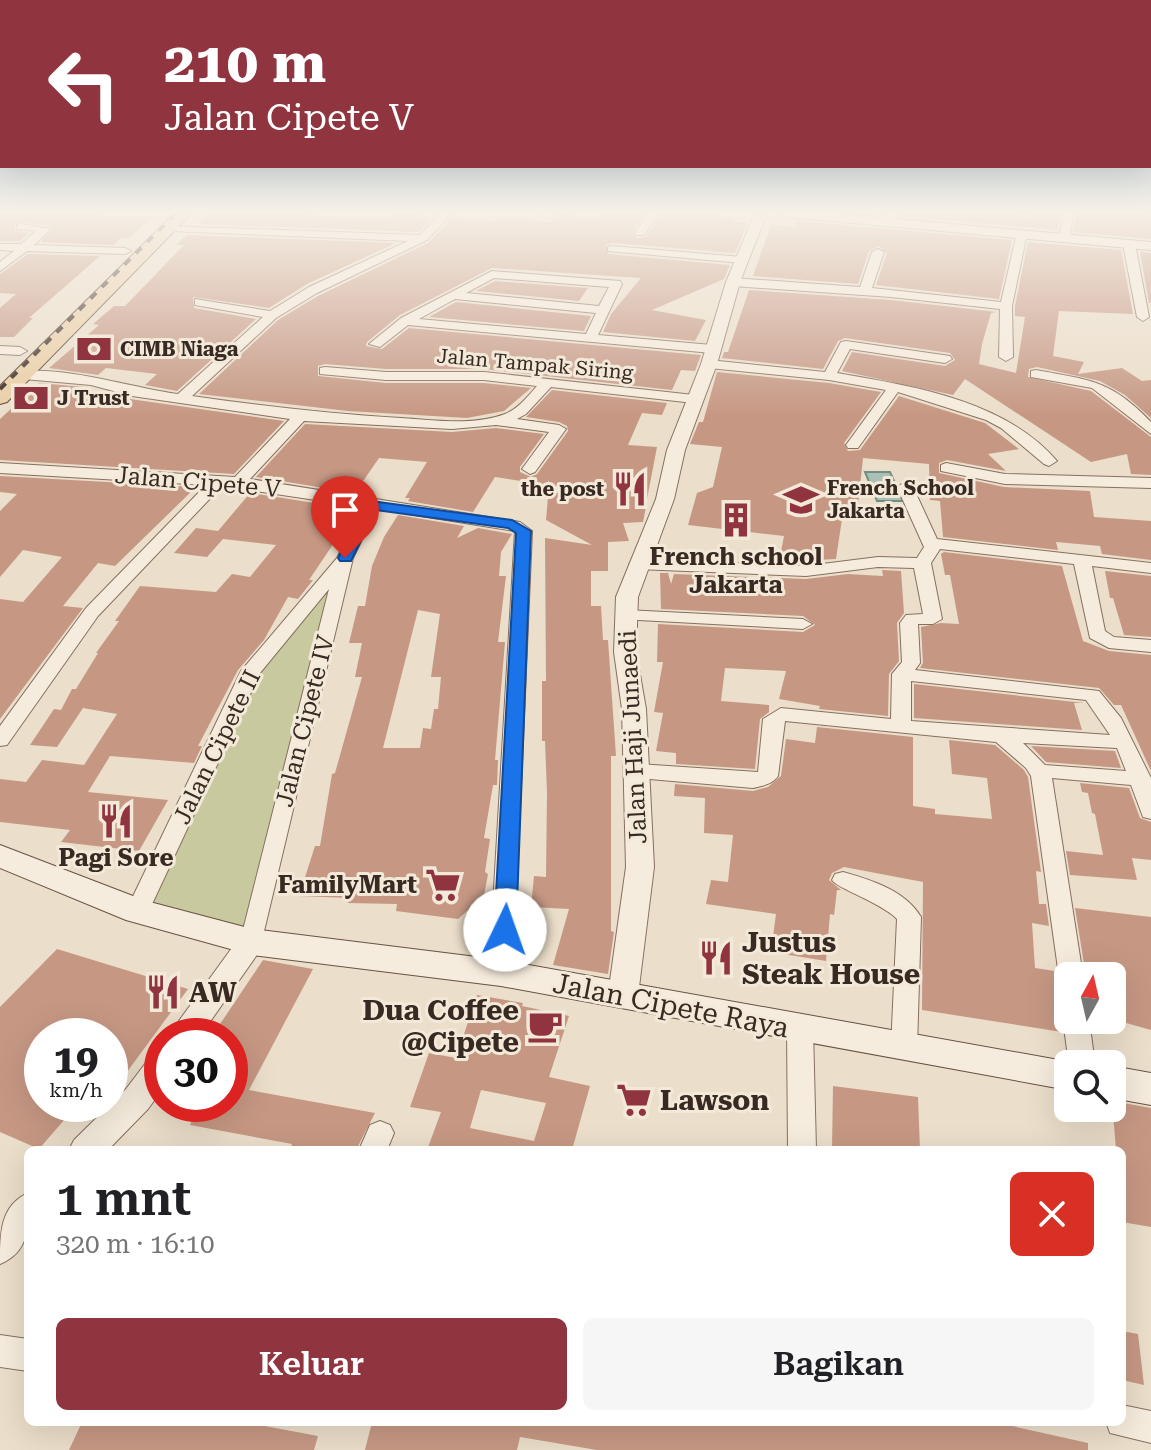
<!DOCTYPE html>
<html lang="id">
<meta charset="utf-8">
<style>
:root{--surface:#fff;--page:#f6f6f6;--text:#202124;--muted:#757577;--accent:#90353f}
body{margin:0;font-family:"Roboto Serif",serif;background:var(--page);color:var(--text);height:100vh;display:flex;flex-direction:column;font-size:30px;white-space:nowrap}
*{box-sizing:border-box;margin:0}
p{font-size:26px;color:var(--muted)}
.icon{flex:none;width:44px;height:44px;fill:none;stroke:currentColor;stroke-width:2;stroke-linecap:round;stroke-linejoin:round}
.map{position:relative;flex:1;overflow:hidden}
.sheet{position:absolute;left:24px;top:1146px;width:1102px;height:280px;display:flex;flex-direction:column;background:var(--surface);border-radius:12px;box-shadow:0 8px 32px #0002}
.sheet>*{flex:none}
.hud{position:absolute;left:0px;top:0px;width:1152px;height:168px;box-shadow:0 8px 32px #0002;background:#90353f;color:#fff;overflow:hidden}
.needle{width:52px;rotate:8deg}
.controls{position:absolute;left:1054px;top:962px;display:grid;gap:16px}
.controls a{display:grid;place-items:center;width:72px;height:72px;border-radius:12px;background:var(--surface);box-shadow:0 8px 32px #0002;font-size:40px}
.speed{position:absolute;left:24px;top:1018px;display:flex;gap:16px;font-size:40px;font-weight:700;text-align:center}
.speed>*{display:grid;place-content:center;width:104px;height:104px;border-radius:50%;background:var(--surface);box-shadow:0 8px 32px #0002;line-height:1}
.speed small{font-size:20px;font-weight:400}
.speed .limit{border:12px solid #d22;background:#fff;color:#111}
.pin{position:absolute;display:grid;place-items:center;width:68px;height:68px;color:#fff;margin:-82px -34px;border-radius:50% 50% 50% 0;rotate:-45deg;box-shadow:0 0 8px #0007}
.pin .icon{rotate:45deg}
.me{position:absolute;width:88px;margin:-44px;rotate:3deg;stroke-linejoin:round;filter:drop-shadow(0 0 6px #0008)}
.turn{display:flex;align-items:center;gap:28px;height:168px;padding:0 32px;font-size:36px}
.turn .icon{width:104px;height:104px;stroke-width:2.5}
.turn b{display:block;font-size:56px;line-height:68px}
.round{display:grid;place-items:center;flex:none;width:84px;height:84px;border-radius:12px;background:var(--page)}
.head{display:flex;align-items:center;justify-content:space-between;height:136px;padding:0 32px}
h1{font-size:48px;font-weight:600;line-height:60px}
.action{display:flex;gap:16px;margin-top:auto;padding:16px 32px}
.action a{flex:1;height:92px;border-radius:12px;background:var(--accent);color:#fff;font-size:32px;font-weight:600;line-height:92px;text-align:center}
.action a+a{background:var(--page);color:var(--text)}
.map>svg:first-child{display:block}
.green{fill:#c8c99f}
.water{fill:#aac0b7;stroke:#718e84;stroke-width:2}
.building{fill:#c69884;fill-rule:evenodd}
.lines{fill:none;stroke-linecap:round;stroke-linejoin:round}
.minor-casing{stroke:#867060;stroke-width:2}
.tertiary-casing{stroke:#867060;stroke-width:2}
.secondary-casing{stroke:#685243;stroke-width:2}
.primary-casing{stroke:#554033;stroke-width:2}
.minor{fill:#f6ecdd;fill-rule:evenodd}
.tertiary{fill:#f6ecdd;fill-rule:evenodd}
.secondary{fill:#f6ecdd;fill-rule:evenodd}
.primary{fill:#eacea6;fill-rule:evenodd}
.rail{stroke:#382a22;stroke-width:4;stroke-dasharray:8 8;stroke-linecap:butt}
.route{fill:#1a73e8;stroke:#114b97;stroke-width:2}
.labels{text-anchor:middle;stroke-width:6;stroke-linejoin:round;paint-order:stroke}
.far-poi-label{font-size:20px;font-weight:bold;fill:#382a22;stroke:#f3e9d9;text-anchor:start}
.far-street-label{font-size:20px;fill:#382a22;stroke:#f3e9d9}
.street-label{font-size:24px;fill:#382a22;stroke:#f3e9d9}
.poi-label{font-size:24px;font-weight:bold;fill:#382a22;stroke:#f3e9d9}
.near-poi-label{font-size:28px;font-weight:bold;fill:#382a22;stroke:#f3e9d9;text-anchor:start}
.near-street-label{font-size:28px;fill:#382a22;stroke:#f3e9d9}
</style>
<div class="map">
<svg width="1151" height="1450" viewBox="0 0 1151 1450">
<rect width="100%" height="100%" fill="#ebdeca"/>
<path class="green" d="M334 579 252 935 149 908 255 678Z"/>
<path class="water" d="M865 472H890L903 501H877Z"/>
<path class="building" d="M0 213 107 216H154L129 238H121L113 245 41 242 53 227 22 221 15 223V231L29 233 20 241H0Z
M210 213 391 218 396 213H422L419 217 432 218 419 232 198 224Z
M604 213H645L633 231 636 238 646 237 662 213H720L718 216 735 217 733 221 748 223 735 253 612 243 606 245 608 254 730 265 724 279 652 310 706 320 695 341 603 332 611 314 641 278 492 268 400 315 367 342 366 346 382 349 409 328 701 355 695 371 681 370 672 390 484 369H386L325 364 318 366V376L386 383H484L531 388 504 411 467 418 348 411 199 394 278 320 318 296 428 243 451 219 497 221 500 217 549 222 559 215 600 218Z
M901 213H992L1029 217 1030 213H1061L1057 230 899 216Z
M1077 213 1151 216V239L1073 232Z
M797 221 1012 240 999 299 876 285 887 253 879 246 869 251 858 284 753 276 771 225 795 227Z
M187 235 396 243 307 284 269 308 193 297 194 308 256 319 177 391 145 385 157 374 106 368 98 375 49 368 99 325 93 324 114 306H125L184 245H176Z
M1028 242 1121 250 1133 314 1059 311 1053 356 1084 362 1078 374 1122 368 1142 381 1151 380V418L1125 395 1100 381 1037 367 1029 369 1028 377 1091 391 1151 437V475L1131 474 1127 454 1091 462 965 379 953 395 842 371 852 352 945 366 955 360 950 353 845 338 838 341 823 369 722 358 724 352H728L749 290 891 300 997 312 991 313 982 344 979 364 1016 373 1025 317 1015 316V306Z
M1140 252 1151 253V303H1149Z
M28 254 100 256 29 318H33L14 337H0V308L16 294 0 293V274Z
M495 281 588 288 579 301 476 291Z
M456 302 591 316 584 331 429 317Z
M717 372 829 383 881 392 844 443 848 451 860 450 899 396 985 423 1019 449 988 454 1006 471 947 460 939 463V473L1004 487 1090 491 1094 517 1151 521V560L1102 554 1100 546 1056 542 1058 550 943 537 940 501 930 500 929 464 863 458 858 505 866 506V521L842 519 836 559 779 562 784 536 688 525 697 493 713 487 722 447 690 444 699 422H703Z
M39 383 84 387 73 398 125 403 130 399 284 421 234 474 0 460V419Z
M552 390 667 403 662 415 642 413 628 445 657 447 647 499H643L646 507 643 522 623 523 629 541 608 542V571H591V606H601L603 640H608L616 756H611V931L614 932 608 974 553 965 569 909 531 907 534 876 546 877 547 793 545 741H542V681H546L545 538 592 545 546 520 548 497 568 488 548 485 549 480 546 485 495 477 473 512 408 501 410 498H405L427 462 379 458 357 490 349 492 256 477 305 424 452 432 496 428 544 434 520 467V472L531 477 537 474 568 431 567 426 559 422 526 417Z
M0 476 196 487 115 566 98 563 63 606 83 608 0 719V599L23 602 62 557 23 550 0 577V511L17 494 0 492Z
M250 493 340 507 324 533 340 534 309 580H313L298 599 288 597 264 640 238 670 198 746H202L194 763 110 756 88 792 168 800 139 851 61 842 70 830 0 822V779L26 782 42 760 84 765 117 714 83 708 57 747 30 745 54 709 61 710 72 689H76L98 653H96L119 621H115L140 586 216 592 232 574 250 577 276 545 223 539 207 557 174 553 196 528 218 531Z
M398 515 464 526 457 538 478 528 512 534 501 552 499 576H506L498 642H505L495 760H498L497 785H493L484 838 490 839 485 872 488 874 484 896 458 919 396 911 397 904 348 903 349 898 299 896 315 846H320L332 774 335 773 362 677H355L362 643H349L358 606H365L372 566 384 537ZM418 610 440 614 431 677H441L438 709H434L431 729 423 728 420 748H383Z
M944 552 1062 566 1083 641 1109 651 1151 655V771L1121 705H1114L1099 688 920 668 923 663 921 627 941 623 959 624 950 575H945L941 554Z
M882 570 901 571 904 613 897 623 899 661 889 674 888 716 819 709 820 706 779 699 786 671 725 668 721 701 769 705V712L760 719 755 769 676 764V753L656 751 663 713 654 712 663 662H657L658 624 803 632 815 625 803 616 661 609 660 573H668L671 584 674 574 806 579 848 574 883 576Z
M1105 571 1151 576V637L1124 635 1113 598H1110Z
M914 684 1084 703H1074L1082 730 914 718Z
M817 727 913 737V806L935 809V814L992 819 987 778 952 774 949 740 995 745 1024 770 1028 777 1041 872 1036 871 1039 904H1046L1049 926 1032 923 1035 968 1055 971 1059 984 1067 988 1068 1009 1060 1018 1062 1032 922 1010 923 882 844 867 832 873 829 880 841 890H837L834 915 830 914 826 961 771 952 776 914 706 904 711 880 728 882 733 835 704 833 705 798 674 796 675 784 753 791 768 787 781 776 786 739 815 743Z
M1031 746 1115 751 1121 768 1046 762Z
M1080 783 1129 788 1140 818 1151 822V860L1132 858 1137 880 1070 875 1066 851 1103 855 1095 814 1092 813 1088 793 1082 792Z
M1075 908 1151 917V1030L1112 1019V976H1086Z
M57 949 188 989 110 1095V1036H42V1104H78L39 1149 0 1132V1007Z
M263 960 313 969 249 1090 375 1113 356 1150H290L292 1144 190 1125 200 1104H230V1036H212Z
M477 995 523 1003 522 1006 569 1016 549 1077 590 1086 572 1150H427L441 1112 410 1107 429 1053 456 1058ZM481 1090 546 1103 534 1141 470 1128Z
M833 1086 918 1097 920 1150H832Z
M1112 1101 1151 1108V1227L1122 1222V1150H1116Z
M1122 1331 1138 1334 1144 1385 1122 1380Z
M82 1422H244L318 1436 314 1450H69Z
M372 1422H906L925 1426V1422H994L1088 1443V1450H597L520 1437 517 1450H365Z"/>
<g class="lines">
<g class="minor-casing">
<path id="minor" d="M441 213H452L427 240 317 293 276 318 192 396C262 406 330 414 401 418 434 420 473 426 505 414 518 409 528 396 537 386L484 380H386L320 374V368L325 367 386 372H484L694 395 701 399 694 403 551 387 526 414 517 419 559 425 566 429 535 472 530 474 522 469 549 432 496 425 452 429 304 421 250 479 520 522 532 531 513 973 510 980 501 983 492 980 489 973 515 531 377 509 353 558 260 948 252 951 244 948 240 942 329 589 260 673 146 917 138 920 130 917 126 911 241 671 337 558 362 507 222 486 98 616 7 745 0 746V726L86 608 206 485 0 473V463L235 477 290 419 132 396 91 385 24 379 17 375 19 372C62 365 133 388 178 394L263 317 195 305V299L270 311 309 287 408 241 170 231 166 230V226L420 235Z
M546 213H557L549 219 544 216Z
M649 213H659L644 235H636L635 233Z
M887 213H898L890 223H882Z
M1064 213H1074L1069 237 1064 240 1059 237Z
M21 224 51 229 34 245 125 248 131 251 125 254 27 251 0 271V262L14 251 0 250V244H21L36 231 17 229V225Z
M1022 230 1027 233 1012 306 1013 357 1006 361 999 357 1000 309 891 297 733 286 727 282 733 278 860 287 872 252 878 249 884 252 872 288 1001 302 1017 233Z
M1129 241 1135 244 1149 317 1143 321 1137 317 1123 244Z
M612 246 742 257 748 260 742 263 608 251V247Z
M492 271 620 281 622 284 598 335 712 345 719 349 712 353 408 325 380 347 369 344 401 318ZM494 278 609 287 599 306 466 293ZM455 299 596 313 586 334 419 319Z
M846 341 950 356 952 359 945 363 850 349 837 373C912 386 1005 400 1057 461L1049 466 1044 464 1001 428 986 420 898 392 858 448H848L846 445 886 390 829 380 709 368 702 364 709 360 825 372 841 342Z
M0 346 20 347 27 351 20 355 0 354Z
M1036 370C1090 380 1111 380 1151 422V434L1092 388 1031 377V371Z
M946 463 1005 474 1151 478V488L1005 484 941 471V465Z
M905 482 913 487 937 539 1151 563V573L1092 566 1105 631 1114 637 1151 640V652L1109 648 1090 638 1074 564 940 549 931 563 942 619 933 624H918L920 663 915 670 1099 691 1121 718 1151 778V819L1143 817 1131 785 1052 778 1083 976H1068V985L1062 983 1059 976 1031 776 1026 768 996 742 785 721 778 776C773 784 762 786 753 788L638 778 628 771 638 764 758 772 763 719 781 708 891 719 892 674 902 662 900 623 906 615 923 614 914 568 878 567 806 576 638 569 629 564 638 559 806 566 878 557 917 558 924 547 897 487ZM911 681 1086 700 1110 735 911 721ZM1023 743 1117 748 1126 771 1045 765Z
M626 610 803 619 812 624 803 629 620 619 617 615Z
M843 872C871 880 905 890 921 917L917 1048 913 1056 904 1059 895 1056 891 1048 897 919C882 903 836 888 832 880L835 874Z
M1068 1012V1020H1089L1095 1064H1069L1063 1020Z
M800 1019 809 1022 813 1029 816 1150H788L787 1029 791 1022Z
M380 1121 390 1125 394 1133 387 1150H359L370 1125Z
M0 1335 28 1339V1371L0 1367Z
M1122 1405 1151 1411V1443L1110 1433 1106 1422H1122Z"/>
</g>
<g class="tertiary-casing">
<path id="tertiary" d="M755 213H767L740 282 717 364 685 450 674 499 638 597 636 652 646 709 654 867 638 995 634 1003 623 1007 612 1003 608 995 626 867 622 709 614 652 616 597 656 499 667 450 701 364 726 282Z
M781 213H831L1151 242V250L787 217Z
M252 931 262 934 266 942 200 1036H168L242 934Z
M162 1052V1090L148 1109 108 1150H69L74 1140 126 1089 151 1056Z
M28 1193C28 1222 32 1251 0 1264 0 1233 0 1206 28 1193Z"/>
</g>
<g class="secondary-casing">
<path id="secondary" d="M0 845 146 901 252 929 501 960 1081 1064H1068V1090L501 986 252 955 126 920 0 868Z
M1112 1066 1151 1073V1105L1112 1098Z"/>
</g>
<g class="primary-casing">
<path id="primary" d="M175 213H192L7 402 0 404V386Z"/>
</g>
<use href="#minor" class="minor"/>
<use href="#tertiary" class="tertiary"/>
<use href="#secondary" class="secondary"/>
<use href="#primary" class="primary"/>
<path class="rail" d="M0 389 176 213"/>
</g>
<linearGradient id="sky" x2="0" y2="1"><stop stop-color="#8fb9d4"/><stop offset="0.51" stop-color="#f6f0e7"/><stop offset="1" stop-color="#f6f0e7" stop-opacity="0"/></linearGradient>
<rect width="1151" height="416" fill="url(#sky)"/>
<path class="route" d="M371 501 512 520 531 531 516 930 513 936H497L494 930 516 533 508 528 376 510 351 561H340L338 558 364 505Z"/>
<defs>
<g id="bank-bare" transform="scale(2.76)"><path d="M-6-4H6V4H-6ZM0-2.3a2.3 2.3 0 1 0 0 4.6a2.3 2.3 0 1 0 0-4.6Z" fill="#90353f" stroke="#f3e9d9" stroke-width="2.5" paint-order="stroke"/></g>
<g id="restaurant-bare" transform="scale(2.76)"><path d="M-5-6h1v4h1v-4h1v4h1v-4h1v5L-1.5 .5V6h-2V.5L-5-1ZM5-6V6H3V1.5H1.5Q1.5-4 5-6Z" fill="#90353f" stroke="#f3e9d9" stroke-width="2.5" paint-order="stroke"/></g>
<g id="school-bare" transform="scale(2.76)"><path d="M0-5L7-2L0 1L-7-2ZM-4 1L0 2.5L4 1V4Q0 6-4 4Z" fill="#90353f" stroke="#f3e9d9" stroke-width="2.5" paint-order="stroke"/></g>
<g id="building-bare" transform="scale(2.76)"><path d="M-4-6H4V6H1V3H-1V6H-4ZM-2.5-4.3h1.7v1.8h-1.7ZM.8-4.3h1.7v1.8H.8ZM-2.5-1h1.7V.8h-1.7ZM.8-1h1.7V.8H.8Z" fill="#90353f" stroke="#f3e9d9" stroke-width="2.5" paint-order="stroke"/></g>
<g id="supermarket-bare" transform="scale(2.76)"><path d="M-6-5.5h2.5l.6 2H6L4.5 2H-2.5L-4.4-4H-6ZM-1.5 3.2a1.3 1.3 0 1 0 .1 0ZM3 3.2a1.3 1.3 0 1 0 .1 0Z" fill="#90353f" stroke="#f3e9d9" stroke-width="2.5" paint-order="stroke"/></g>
<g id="cafe-bare" transform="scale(2.76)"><path d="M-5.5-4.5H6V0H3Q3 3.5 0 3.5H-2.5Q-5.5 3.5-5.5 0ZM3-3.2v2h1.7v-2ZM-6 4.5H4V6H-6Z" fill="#90353f" stroke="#f3e9d9" stroke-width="2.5" paint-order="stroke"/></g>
</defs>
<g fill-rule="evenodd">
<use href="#bank-bare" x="94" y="349"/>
<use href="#bank-bare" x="31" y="398"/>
<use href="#restaurant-bare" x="630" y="489"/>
<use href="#school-bare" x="801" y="500"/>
<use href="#building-bare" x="736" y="520"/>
<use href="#restaurant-bare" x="116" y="821"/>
<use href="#supermarket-bare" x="443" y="885"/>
<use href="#restaurant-bare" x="716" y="958"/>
<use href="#restaurant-bare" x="163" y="992"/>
<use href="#cafe-bare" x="545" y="1026"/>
<use href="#supermarket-bare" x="634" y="1100"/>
</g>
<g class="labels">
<g class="far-poi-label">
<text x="120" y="356">CIMB Niaga</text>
<text x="57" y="405">J Trust</text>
<text x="827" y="495">French School<tspan x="827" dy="23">Jakarta</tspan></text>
<text x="604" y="496" text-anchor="end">the post</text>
</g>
<g class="far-street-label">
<text transform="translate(535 364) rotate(5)" y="7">Jalan Tampak Siring</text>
</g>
<g class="street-label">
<text transform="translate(198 482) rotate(5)" y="8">Jalan Cipete V</text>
<text transform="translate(305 721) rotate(-76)" y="8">Jalan Cipete IV</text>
<text transform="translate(633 737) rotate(-93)" y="8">Jalan Haji Junaedi</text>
<text transform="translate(217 747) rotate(-64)" y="8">Jalan Cipete II</text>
</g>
<g class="poi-label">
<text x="736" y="565">French school<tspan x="736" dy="28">Jakarta</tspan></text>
<text x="116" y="866">Pagi Sore</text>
<text x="417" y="893" text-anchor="end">FamilyMart</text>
</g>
<g class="near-poi-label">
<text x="742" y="952">Justus<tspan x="742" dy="32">Steak House</tspan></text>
<text x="189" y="1002">AW</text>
<text x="519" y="1020" text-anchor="end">Dua Coffee<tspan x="519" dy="32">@Cipete</tspan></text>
<text x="660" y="1110">Lawson</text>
</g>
<g class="near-street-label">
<text transform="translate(671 1005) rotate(11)" y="10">Jalan Cipete Raya</text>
</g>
</g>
</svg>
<div class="controls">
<a><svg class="needle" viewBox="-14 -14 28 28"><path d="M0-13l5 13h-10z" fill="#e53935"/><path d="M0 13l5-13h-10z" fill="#757577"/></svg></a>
<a><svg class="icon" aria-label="search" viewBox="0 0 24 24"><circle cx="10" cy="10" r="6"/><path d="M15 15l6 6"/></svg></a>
</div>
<div class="speed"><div>19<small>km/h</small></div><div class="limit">30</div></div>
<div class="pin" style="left:345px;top:558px;background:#d93025"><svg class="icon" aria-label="arrive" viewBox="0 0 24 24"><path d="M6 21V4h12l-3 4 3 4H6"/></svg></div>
<svg class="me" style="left:505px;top:930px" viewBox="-20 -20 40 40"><circle r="19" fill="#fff"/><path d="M0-13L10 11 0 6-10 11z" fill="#1a73e8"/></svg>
<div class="hud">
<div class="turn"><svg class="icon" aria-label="left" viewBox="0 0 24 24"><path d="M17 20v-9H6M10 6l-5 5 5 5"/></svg><div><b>210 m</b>Jalan Cipete V</div></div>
</div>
<section class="sheet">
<div class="head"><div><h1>1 mnt</h1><p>320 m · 16:10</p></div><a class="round" style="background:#d93025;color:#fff"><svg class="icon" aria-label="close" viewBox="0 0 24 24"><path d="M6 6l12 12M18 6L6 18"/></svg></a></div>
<div class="action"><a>Keluar</a><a>Bagikan</a></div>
</section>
</div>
